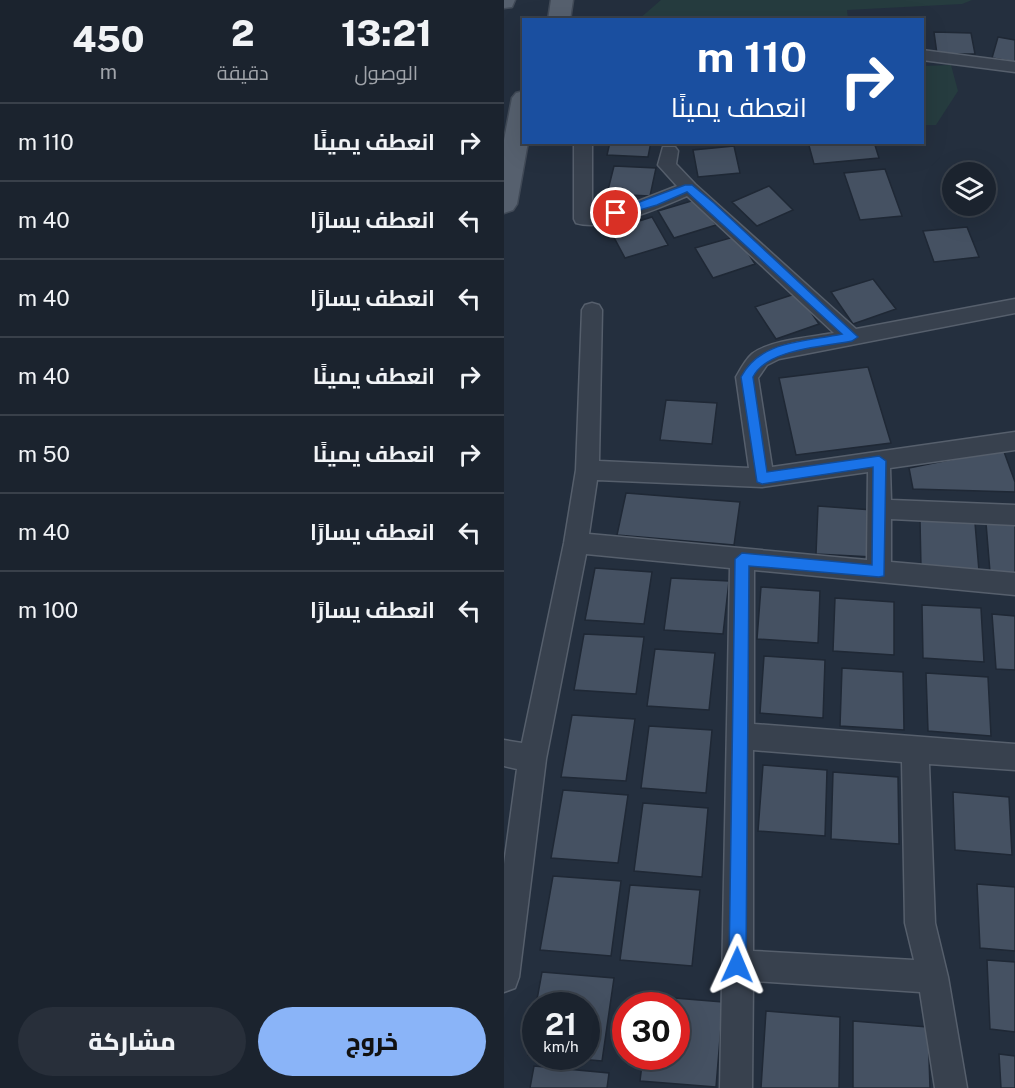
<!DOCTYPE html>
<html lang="ar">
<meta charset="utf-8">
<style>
:root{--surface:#1b232e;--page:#282f3a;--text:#f1f3f6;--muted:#a0a4aa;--line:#39404a;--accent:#8ab4f8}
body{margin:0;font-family:"Public Sans",Cairo,sans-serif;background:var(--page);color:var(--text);direction:rtl;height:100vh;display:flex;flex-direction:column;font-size:22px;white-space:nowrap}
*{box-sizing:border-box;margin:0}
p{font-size:20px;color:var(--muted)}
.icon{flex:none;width:33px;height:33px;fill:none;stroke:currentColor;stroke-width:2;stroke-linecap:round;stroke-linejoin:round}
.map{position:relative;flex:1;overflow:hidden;direction:ltr}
.panel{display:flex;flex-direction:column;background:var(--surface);width:504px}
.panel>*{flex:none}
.hud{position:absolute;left:18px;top:18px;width:402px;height:126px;border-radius:0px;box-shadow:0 6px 24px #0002,0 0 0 2px var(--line);direction:rtl;background:#1a4fa0;color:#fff;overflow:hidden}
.controls{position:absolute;left:438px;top:162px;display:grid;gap:12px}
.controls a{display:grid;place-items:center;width:54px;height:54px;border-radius:50%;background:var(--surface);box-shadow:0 6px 24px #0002,0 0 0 2px var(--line);font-size:30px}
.speed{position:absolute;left:18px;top:992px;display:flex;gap:12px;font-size:30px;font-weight:700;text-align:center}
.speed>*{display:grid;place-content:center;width:78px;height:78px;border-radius:50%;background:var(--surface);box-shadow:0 6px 24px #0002,0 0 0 2px var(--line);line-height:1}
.speed small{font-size:15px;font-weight:400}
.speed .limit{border:9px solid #d22;background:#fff;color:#111}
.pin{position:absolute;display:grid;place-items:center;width:51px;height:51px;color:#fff;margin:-26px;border:3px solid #fff;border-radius:50%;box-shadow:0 2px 6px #0007}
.me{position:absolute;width:66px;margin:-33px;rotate:1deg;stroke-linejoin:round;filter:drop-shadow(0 0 4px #0008)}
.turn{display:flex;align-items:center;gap:21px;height:126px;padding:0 18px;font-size:27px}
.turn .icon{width:78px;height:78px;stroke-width:2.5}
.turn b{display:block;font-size:42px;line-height:51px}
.eta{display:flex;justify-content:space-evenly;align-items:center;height:102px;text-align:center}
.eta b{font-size:36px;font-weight:800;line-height:42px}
.primary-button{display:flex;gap:12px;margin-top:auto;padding:12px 18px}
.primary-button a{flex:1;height:69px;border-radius:36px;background:var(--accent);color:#111;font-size:24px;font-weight:800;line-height:69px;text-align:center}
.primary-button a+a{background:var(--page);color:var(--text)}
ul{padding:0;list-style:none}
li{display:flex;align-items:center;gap:18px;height:78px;padding:0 18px;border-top:2px solid var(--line)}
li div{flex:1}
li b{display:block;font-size:22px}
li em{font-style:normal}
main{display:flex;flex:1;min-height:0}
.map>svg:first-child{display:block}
.green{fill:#263c3f}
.building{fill:#455162;stroke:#1f2835;stroke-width:1.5}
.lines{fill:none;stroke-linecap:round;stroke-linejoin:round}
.street-casing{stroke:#565f6c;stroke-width:3}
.primary-casing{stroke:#414a57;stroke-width:3}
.street{fill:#38414e;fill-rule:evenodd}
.primary{fill:#56606e;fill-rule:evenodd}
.route{fill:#1a73e8;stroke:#114b97;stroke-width:1.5}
</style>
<main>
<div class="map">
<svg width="511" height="1088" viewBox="0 0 511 1088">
<rect width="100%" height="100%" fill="#242f3e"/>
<path class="green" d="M157 0H468L458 4 343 10 344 19H135Z
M447 65 454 91 432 125H419V66Z"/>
<path class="building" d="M430 32 467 33 471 54H433Z
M494 37 511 40V62L488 58Z
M106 142H147L144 157 103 155Z
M304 142H370L375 158 310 164Z
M230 146 236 173 194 177 189 150Z
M110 166 152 168 146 196 103 194Z
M381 169 398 216 356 220 340 173Z
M265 186 289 210 253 226 228 202Z
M194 199 212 225 170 238 154 211Z
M148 217 164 245 121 258 106 230Z
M463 227 475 257 430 262 419 231Z
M233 236 251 264 209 278 191 248Z
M369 279 392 309 349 324 327 292Z
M294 293 315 324 272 339 251 307Z
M364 367 387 443 292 455 275 378Z
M162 400 213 403 208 444 156 440Z
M499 449 511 482V492L409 489 405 468Z
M122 493 236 502 230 545 113 535Z
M314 506 369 510V557L312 554Z
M416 520 471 523 475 571 417 568Z
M482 523 511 525V573L486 572Z
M91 568 148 572 140 624 81 620Z
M167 578 225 581 219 634 160 630Z
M257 587 316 591 314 643 253 639Z
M331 598 390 602V655L329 651Z
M418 605 477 608 480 662 419 658Z
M488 614 511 616V670L492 669Z
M80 634 140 637 132 694 70 690Z
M151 649 211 653 205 710 143 706Z
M260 656 321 660 319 718 256 713Z
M338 668 399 672 400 730 336 726Z
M422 673 484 677 487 736 424 731Z
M68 715 131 719 122 781 57 777Z
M145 726 208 730 202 793 137 788Z
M259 765 323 770 321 836 254 831Z
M329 772 394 777 395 844 327 839Z
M59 790 124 795 114 863 47 858Z
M449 792 505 797 508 855 451 850Z
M139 803 204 808 198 877 130 871Z
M49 876 117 881 107 956 36 950Z
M473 884 511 887V951L476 948Z
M126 885 196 890 188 966 116 960Z
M483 960 511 962V1032L486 1029Z
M38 972 110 978 98 1061 41 1056H82V1005H32Z
M146 996 219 1002 212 1087 136 1081 139 1056H172V1005H145Z
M32 1010V1055H24Z
M262 1011 336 1017 335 1088H257Z
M349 1021 424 1027 426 1088H349Z
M495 1054 511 1056V1088H497Z
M30 1066 105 1073 103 1088H26Z"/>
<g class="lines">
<g class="street-casing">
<path id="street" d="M418 50 511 62V72L418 60Z
M70 142H88V212L127 204 173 186 154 165 159 147H171L174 151 172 164 191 184 352 329 511 299V313L275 359 263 365 254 378 268 467 511 432V450L386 468 387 500 511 505V525L387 519V562L511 573V595L250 570V724L511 744V770L425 764 431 923 444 977 463 1088H431L416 992 249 981 248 1088H216L226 568 82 554 42 759 15 977 11 988 0 992V864L13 769 0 766V740L18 743 60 543 72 470 78 310 81 305 88 303 95 305 98 310 95 461 245 468 232 377C236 370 242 359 248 354 265 340 309 337 330 333L183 196C155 208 101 232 72 223L70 219ZM364 472 363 560 85 534 93 480 258 487ZM249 750 398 762 401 923 410 960 249 951Z"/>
</g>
<g class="primary-casing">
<path id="primary" d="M0 0H11L8 7 0 8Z
M47 0H69L66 20H44Z
M20 91V142H24L13 204 9 210 0 213V140L8 98 12 93Z"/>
</g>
<use href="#street" class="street"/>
<use href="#primary" class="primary"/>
</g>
<path class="route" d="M181 185H188L210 203 354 337 348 341C318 347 263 349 249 377L263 472 375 456 382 461 380 576 375 577 245 566 242 965 239 971 233 974 227 971 225 965 231 559 238 553 368 565 369 467 258 484 253 482 237 377C256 340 301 342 338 334L183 192 153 205 112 217 106 213Z"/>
</svg>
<div class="controls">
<a><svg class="icon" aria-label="layers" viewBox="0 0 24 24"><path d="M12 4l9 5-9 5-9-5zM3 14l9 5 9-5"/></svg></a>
</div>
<div class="speed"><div>21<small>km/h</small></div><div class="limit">30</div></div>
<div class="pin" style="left:112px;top:213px;background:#d93025"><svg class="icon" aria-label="arrive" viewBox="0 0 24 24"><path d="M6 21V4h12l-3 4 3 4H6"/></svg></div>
<svg class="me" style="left:233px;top:965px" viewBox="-20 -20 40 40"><path d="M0-17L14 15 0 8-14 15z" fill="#1a73e8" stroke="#fff" stroke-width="4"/></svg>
<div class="hud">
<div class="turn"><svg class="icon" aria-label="right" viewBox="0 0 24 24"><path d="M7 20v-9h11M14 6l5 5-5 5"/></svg><div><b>110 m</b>انعطف يمينًا</div></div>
</div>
</div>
<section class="panel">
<div class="eta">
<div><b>13:21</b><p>الوصول</p></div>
<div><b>2</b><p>دقيقة</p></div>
<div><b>450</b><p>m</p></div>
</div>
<ul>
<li><svg class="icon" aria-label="right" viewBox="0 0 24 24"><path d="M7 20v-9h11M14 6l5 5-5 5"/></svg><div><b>انعطف يمينًا</b></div><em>110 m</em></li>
<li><svg class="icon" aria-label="left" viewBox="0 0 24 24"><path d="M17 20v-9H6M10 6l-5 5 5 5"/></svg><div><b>انعطف يسارًا</b></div><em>40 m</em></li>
<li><svg class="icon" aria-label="left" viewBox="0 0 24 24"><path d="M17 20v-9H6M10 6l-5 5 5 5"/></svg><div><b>انعطف يسارًا</b></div><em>40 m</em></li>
<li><svg class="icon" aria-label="right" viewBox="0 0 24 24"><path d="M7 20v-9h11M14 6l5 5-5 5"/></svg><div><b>انعطف يمينًا</b></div><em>40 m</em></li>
<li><svg class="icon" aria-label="right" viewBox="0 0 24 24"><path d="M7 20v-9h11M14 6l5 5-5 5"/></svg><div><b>انعطف يمينًا</b></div><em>50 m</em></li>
<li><svg class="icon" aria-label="left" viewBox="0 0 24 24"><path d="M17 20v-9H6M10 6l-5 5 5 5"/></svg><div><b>انعطف يسارًا</b></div><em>40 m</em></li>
<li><svg class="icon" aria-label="left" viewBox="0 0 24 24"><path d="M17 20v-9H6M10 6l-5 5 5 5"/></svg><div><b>انعطف يسارًا</b></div><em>100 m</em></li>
</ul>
<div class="primary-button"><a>خروج</a><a>مشاركة</a></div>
</section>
</main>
